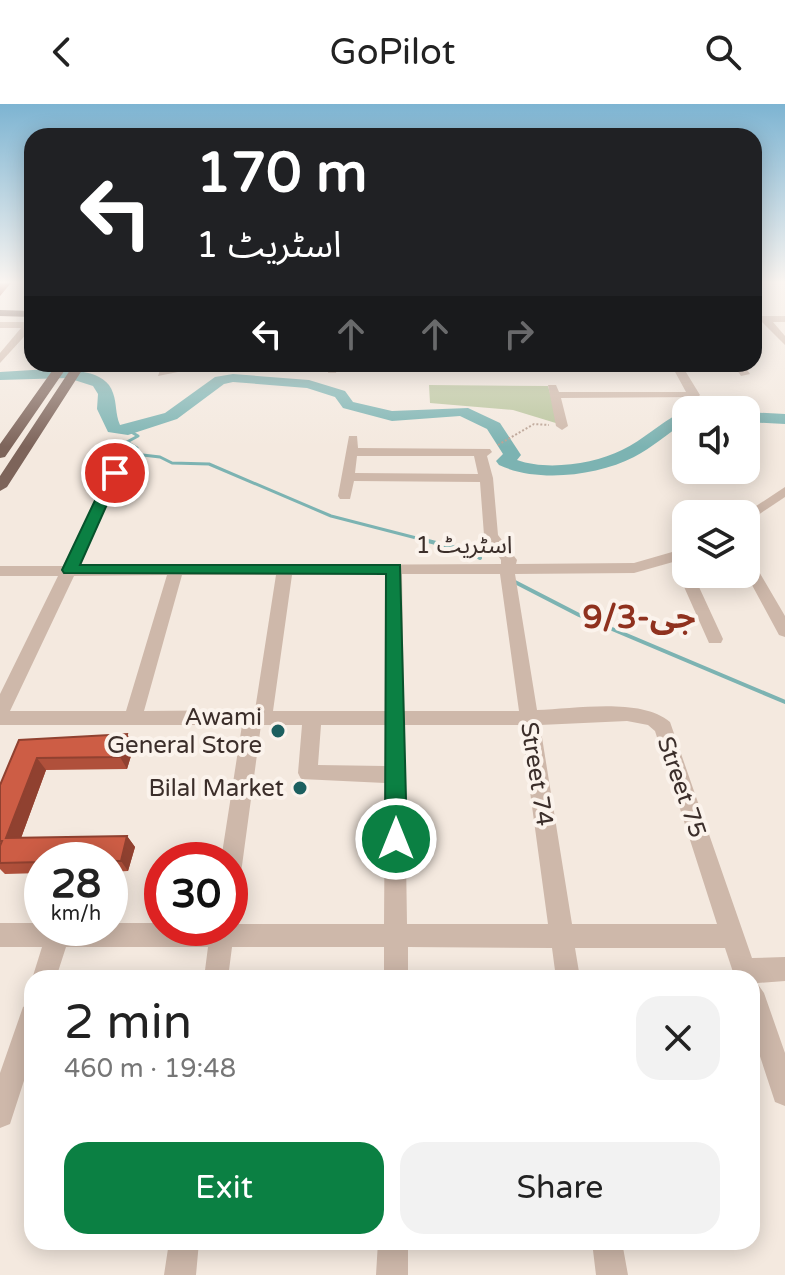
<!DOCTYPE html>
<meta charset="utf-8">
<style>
:root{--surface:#fff;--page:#f2f2f2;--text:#222;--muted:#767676;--accent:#0b8043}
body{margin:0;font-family:"Varela Round","Noto Sans Arabic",sans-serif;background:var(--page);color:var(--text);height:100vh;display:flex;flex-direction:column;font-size:30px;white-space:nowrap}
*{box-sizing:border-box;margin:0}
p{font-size:26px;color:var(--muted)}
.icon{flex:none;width:44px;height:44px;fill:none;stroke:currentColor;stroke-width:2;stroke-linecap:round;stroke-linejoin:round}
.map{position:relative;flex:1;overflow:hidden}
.drawer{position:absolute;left:24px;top:866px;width:736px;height:280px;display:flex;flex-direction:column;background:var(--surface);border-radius:24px;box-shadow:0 4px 20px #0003}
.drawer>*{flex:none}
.banner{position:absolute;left:24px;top:24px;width:738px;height:244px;border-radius:24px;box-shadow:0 4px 20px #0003;background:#202124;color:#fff;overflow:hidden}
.fabs{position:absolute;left:672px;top:292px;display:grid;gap:16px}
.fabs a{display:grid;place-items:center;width:88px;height:88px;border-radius:16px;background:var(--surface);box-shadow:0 4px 20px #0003;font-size:40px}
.speed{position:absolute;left:24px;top:738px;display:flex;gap:16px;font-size:40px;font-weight:700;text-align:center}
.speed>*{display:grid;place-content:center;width:104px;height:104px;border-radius:50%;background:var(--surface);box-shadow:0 4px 20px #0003;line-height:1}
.speed small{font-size:20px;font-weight:400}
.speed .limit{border:12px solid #d22;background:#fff;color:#111}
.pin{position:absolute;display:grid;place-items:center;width:68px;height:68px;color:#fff;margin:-34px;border:4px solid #fff;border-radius:50%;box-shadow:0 2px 8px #0007}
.me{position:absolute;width:88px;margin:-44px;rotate:0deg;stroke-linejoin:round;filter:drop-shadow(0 0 6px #0008)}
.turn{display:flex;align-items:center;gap:28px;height:168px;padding:0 40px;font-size:36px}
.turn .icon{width:104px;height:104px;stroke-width:2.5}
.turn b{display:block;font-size:56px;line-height:68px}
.lanes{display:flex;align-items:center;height:76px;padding:0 40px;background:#0003;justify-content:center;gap:40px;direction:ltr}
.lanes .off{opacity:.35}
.round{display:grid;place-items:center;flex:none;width:84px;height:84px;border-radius:24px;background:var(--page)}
.headline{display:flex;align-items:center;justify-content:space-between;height:136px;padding:0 40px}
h1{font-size:48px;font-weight:600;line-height:60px}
.primary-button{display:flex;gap:16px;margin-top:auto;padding:16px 40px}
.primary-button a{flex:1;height:92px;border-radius:24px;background:var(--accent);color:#fff;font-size:32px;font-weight:600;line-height:92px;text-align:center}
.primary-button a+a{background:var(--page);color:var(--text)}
header{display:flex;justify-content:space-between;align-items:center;height:104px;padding:0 40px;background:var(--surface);font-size:36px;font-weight:600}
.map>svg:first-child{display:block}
.green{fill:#bac59e}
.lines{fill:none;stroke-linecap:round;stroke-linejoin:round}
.stream-far1{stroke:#7cb3b2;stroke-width:3}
.stream{stroke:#7cb3b2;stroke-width:4}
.river{fill:#7cb3b2;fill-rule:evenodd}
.path{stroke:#baa294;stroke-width:2;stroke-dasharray:2 2;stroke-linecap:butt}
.minor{fill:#ceb8aa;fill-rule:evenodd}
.major{fill:#7d645a;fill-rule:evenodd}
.wall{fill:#b0503b}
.shaded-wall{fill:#904130}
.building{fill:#cd5d45;stroke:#904130;stroke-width:2}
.route{fill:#0b8043;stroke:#07532c;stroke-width:2}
.poi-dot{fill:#1c5f5f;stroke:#fbf3ec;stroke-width:3}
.labels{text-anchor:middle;stroke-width:8;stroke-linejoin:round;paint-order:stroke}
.street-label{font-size:24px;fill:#3b2e2a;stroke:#fbf3ec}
.poi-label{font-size:24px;fill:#3b2e2a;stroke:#fbf3ec;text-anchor:end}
.district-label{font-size:32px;font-weight:bold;fill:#8f311e;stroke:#fbf3ec}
</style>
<header><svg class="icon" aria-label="back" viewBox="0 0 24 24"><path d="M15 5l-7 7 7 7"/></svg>GoPilot<svg class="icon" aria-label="search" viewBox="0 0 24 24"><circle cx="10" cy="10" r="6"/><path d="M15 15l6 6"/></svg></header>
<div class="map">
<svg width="785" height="1171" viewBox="0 0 785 1171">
<rect width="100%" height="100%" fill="#f4e9df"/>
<path class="green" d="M429 281 548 282 559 320 513 306 430 299Z"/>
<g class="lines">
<path class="stream-far1" d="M128 326 138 332 127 338 137 344 131 348 134 350 160 353 172 359 209 360 331 412 428 437"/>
<path class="stream" d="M420 435 468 447 480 454
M513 477 579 511 785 598"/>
<path class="river" d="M49 265C69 266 106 265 113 289 117 300 115 309 120 321L165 309 215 273 233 270 309 276 345 287 353 298 392 307 468 304 500 319 521 351 517 356C547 367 594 360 622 346 643 336 660 319 680 309L686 307V318C668 329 652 344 634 353 597 372 537 379 499 361L496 357 503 350 487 325 460 312 392 317 343 304 335 293 307 284 233 278 224 280 177 315 128 331 108 328 97 305 98 290 93 282 68 274 0 276V268Z
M746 308 785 310V320L746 318Z"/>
<path class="path" d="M498 341 534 320 549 321"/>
<path class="minor" d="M28 179H32V184L29 183Z
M754 212H785V218H773L785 232V241L762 218H754Z
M0 218H32V224L0 259V249L21 224H0Z
M162 260H172L178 268 158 272Z
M328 260H338L336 269H328Z
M405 260H415L414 265 405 267Z
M681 260 700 291 698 293 561 294 568 322 562 326 556 322 548 281H556L559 288H686L674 266 547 267 543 266V262Z
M733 260H743L750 270 741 272Z
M349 332H357L358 344 490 345 492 348 487 352 493 374 498 431 517 456 516 460 634 459 686 444V470H693L723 535 721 539H709L673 458 634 469 515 470 537 606C574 605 641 593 670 618L752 854 785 853V877L757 879 764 889 785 949V1002L775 998 752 928V874H735L725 844H575L580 874H556L552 844 408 843V874H384V843H232L228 874H204L208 843H66L56 874 32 875 42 843H0V819H42V824H110V819H162V824H230V816L232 820H384L385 679 301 675 298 669 302 621H261L241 769 238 776 230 779V756H221L242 621H0V590L58 472H0V462H63L110 366 122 369 78 462 501 460V456L484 431 480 378 354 377 350 395H340L338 392ZM357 352H474L478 370 355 369ZM386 470 385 607H273L292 471ZM402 470H500L519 607H404ZM167 471 126 607H10L74 472ZM182 471H276L255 606 144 607ZM627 617 648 621 655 627 717 820H572L540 621ZM321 621H385V662L318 661ZM404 621H521L548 820H407Z
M785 383V393L746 419 744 410Z
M746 452 751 454 785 512V533L779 531 746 470Z
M32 899V952L10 1020 0 1024V969L23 903Z
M169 1138H199L196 1171H164Z
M378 1138H408V1171H376Z
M592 1138H622L628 1171H596Z"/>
<path class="major" d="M0 206 32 207V213L0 212Z
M57 260H69L5 353 0 354V340Z
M74 260H86L7 383 0 387V372Z"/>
</g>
<path class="wall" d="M127 630 134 642 127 665 46 666 21 734 127 732 135 743 128 767 110 768V756H42V769L5 770 0 765V681L19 636Z"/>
<path class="shaded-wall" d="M0 179H11L0 192Z
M127 630 134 642 127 665 120 653Z
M37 654 46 666 17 745 6 734Z
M127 732 135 743 128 767 121 757Z"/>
<path class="building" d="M127 630 120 653 37 654 6 734 127 732 121 757 42 756V758L0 759V742L2 737H0V681L19 636Z"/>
<linearGradient id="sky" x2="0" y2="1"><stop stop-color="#7db4d2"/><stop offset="0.52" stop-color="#faf5f1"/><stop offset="1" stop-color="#faf5f1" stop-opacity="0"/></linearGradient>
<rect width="785" height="343" fill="url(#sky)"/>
<path class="route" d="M115 365 121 369 80 461H400L407 735 404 742 396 744 388 742 385 735 386 470 64 469 62 466 108 369Z"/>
<g class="poi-dot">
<circle cx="278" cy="627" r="8"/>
<circle cx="300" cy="684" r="8"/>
</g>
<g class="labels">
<g class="street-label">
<text x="464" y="449">اسٹریٹ 1</text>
<text transform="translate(537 670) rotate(81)" y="8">Street 74</text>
<text transform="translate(682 683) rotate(71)" y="8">Street 75</text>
</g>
<g class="poi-label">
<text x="262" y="621">Awami<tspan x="262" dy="28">General Store</tspan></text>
<text x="284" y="692">Bilal Market</text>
</g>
<g class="district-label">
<text x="639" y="524">جی-9/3</text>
</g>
</g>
</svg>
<div class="fabs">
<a><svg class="icon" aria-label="sound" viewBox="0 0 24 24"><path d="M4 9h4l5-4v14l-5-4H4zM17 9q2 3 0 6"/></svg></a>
<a><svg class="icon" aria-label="layers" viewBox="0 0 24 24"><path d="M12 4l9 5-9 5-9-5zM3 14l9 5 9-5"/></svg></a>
</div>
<div class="speed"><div>28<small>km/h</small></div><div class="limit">30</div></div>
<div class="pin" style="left:115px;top:369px;background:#d93025"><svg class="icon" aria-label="arrive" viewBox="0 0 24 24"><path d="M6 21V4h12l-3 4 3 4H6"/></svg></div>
<svg class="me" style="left:396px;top:735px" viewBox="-20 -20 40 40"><circle r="17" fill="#0b8043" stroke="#fff" stroke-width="3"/><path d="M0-11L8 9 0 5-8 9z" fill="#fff"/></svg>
<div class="banner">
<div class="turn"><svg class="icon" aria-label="left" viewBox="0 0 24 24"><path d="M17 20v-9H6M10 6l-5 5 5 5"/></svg><div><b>170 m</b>اسٹریٹ 1</div></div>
<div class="lanes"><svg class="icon" aria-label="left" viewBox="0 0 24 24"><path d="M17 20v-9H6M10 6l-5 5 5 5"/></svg><svg class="icon off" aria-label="ahead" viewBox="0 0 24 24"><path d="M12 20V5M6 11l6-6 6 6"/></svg><svg class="icon off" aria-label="ahead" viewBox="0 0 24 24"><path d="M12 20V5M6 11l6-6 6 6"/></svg><svg class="icon off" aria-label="right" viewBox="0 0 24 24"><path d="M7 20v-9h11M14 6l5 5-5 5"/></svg></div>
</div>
<section class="drawer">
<div class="headline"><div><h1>2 min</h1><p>460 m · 19:48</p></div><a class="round"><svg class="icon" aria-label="close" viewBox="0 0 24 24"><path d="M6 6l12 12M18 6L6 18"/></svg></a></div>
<div class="primary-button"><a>Exit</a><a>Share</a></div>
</section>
</div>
